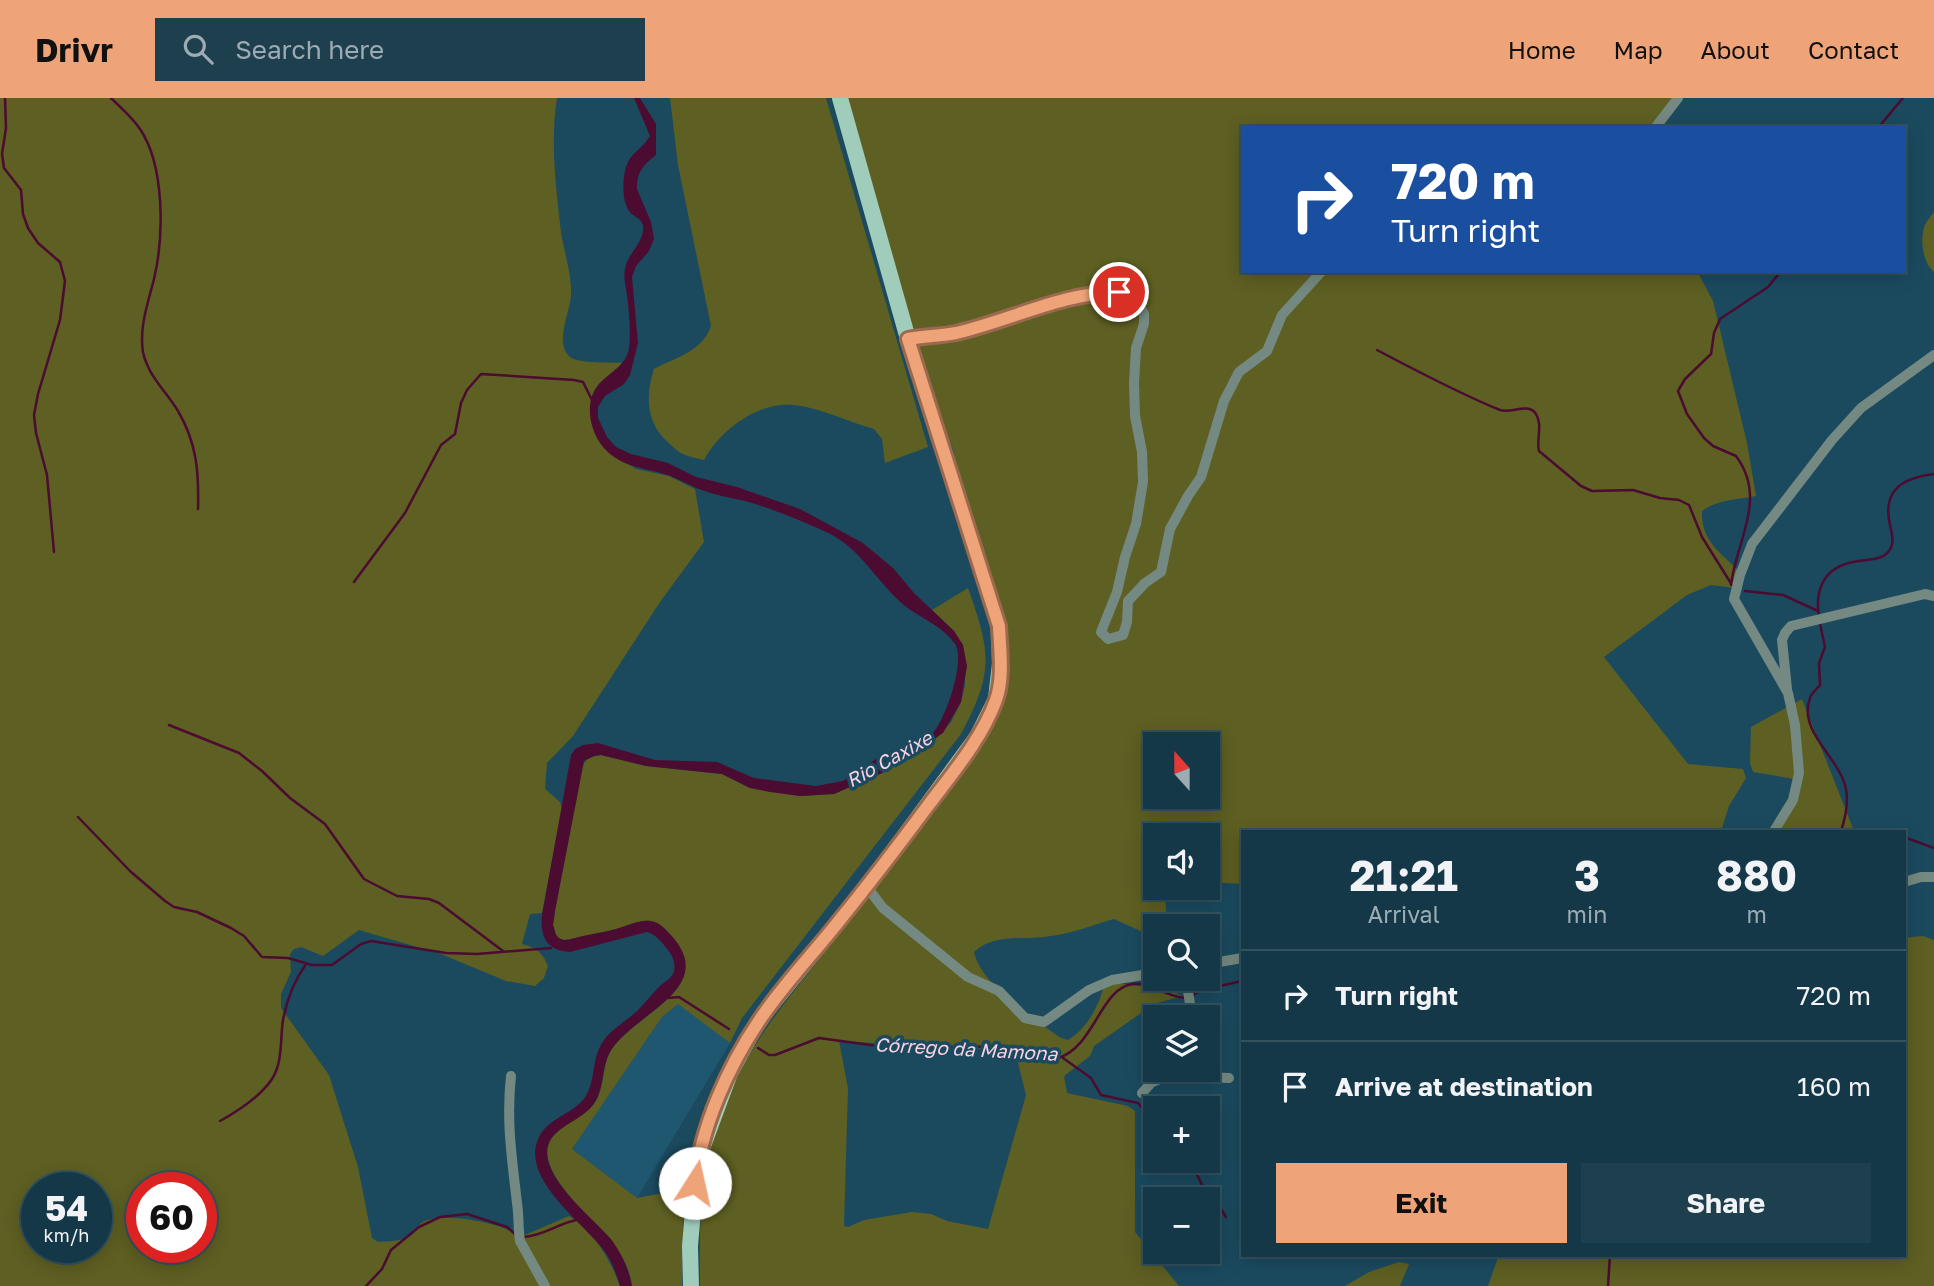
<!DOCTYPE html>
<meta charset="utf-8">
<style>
:root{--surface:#143847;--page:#1d3f4e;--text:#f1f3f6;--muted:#9dacb4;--line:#335260;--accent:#efa378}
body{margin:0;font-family:"Golos Text",sans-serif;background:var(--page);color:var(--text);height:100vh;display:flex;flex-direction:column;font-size:26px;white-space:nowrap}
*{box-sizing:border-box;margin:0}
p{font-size:23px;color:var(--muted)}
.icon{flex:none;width:38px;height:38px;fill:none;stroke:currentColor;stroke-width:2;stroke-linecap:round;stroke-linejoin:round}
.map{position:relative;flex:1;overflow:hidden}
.panel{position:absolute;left:1241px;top:732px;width:665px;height:427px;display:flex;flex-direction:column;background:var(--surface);border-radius:0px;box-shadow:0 4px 18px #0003,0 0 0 2px var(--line)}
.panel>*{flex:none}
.top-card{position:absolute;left:1241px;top:28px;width:665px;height:147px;border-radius:0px;box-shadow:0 4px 18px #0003,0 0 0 2px var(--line);background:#1a4fa0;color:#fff;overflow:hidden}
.needle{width:46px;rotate:339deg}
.controls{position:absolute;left:1143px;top:634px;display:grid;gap:14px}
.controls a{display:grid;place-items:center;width:77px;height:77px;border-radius:0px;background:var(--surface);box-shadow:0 4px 18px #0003,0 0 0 2px var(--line);font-size:35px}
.speed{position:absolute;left:21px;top:1074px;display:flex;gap:14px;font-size:35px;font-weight:700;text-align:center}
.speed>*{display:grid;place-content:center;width:91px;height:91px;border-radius:50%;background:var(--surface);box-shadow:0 4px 18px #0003,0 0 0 2px var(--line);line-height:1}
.speed small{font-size:18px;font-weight:400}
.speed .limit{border:10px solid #d22;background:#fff;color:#111}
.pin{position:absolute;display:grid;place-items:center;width:60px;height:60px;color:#fff;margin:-30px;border:4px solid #fff;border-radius:50%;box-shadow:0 2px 7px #0007}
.me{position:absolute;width:77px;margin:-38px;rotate:10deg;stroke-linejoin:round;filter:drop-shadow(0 0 5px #0008)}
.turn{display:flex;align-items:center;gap:24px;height:147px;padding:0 35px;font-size:32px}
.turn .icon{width:91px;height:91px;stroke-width:2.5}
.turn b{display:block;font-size:49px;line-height:60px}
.eta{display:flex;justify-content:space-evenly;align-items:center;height:119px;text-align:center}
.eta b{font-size:42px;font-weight:700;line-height:49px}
.cta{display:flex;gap:14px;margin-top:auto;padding:14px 35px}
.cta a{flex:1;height:80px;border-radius:0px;background:var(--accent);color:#111;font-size:28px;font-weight:700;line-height:80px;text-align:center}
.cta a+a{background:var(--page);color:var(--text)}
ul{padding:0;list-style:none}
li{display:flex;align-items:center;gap:21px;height:91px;padding:0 35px;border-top:2px solid var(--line)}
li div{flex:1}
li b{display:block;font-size:26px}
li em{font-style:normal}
header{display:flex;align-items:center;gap:42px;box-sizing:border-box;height:98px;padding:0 35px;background:var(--accent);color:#111}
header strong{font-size:33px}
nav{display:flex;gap:38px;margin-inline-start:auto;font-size:24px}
.search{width:490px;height:63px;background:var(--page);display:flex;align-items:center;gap:18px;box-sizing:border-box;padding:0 24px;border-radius:0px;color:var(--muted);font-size:26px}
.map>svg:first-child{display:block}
.built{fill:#1e576f}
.green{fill:#5e5f22;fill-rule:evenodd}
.water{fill:#4c0b31}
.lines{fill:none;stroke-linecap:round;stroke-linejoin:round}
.stream{stroke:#4c0b31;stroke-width:2.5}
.minor{stroke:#748981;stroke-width:10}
.primary{stroke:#a0ccbc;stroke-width:16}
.route-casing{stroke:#9b6a4e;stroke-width:18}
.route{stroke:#efa378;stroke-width:12}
.labels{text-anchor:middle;stroke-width:7;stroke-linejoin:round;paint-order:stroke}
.water-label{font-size:19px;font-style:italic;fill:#fad0e3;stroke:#1b4a5f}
</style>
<header>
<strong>Drivr</strong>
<div class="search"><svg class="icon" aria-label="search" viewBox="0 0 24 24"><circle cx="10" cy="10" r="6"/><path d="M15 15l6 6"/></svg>Search here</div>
<nav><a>Home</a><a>Map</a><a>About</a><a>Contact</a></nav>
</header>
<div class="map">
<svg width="1934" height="1188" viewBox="0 0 1934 1188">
<rect width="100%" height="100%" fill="#1b4a5f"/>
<path class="built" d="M679 905 730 945 637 1100 572 1051 662 919Z"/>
<path class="green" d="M0 0H557C550 43 556 90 561 134 564 154 572 177 571 197 570 215 554 245 570 259 578 266 612 264 623 265L599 286 592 298 591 322 597 339 605 351 636 371 669 378 695 391 704 444 660 504 573 638 547 665 545 691 560 704 562 711 542 815 530 816 522 846C537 850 542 854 548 868L544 880 535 888 506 883 441 856 359 832 323 858 301 849 294 851 290 856 291 874 281 896V910L329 977 358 1069 372 1140 378 1144C389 1143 406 1144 414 1135 418 1130 419 1125 425 1123 447 1114 504 1125 520 1139L569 1118C593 1131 611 1163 620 1188H0ZM37 1090H96V1150H37ZM142 1090H201V1150H142Z
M670 0H826L928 349 885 365 882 341 874 331C848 324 821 310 794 307 759 303 720 332 704 362 697 360 689 359 683 356 678 354 674 350 670 346 646 326 645 299 654 271 676 259 702 254 711 228L678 67Z
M840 0H1678L1660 30H1242V173H1697L1713 203 1747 345 1756 398C1737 402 1718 401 1702 413 1701 443 1720 454 1740 474L1735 490 1711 487 1687 497 1604 559 1688 666 1743 671 1746 680 1729 708 1721 733H1242V786L1208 784V737H1155V777H1153L1155 789H1160C1166 802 1168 812 1165 827L1155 828V835L1147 836 1114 821C1093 827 1073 835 1051 838 1024 843 996 834 974 854 981 887 1034 921 1061 940L1068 942C1089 929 1099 907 1105 884L1165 891 1182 898 1157 905 1144 913 1094 948 1090 958 1064 978 1067 995 1128 1008 1135 1013V1134L1179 1188H700C699 1124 700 1056 728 996 762 923 819 866 865 802 886 773 908 745 927 715 954 672 977 626 1002 582L975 445 953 351 911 243ZM1155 646H1208V698H1155ZM839 943 1015 953 1026 997 988 1131 947 1123 931 1116 912 1114 864 1122 848 1129 844 1128 848 990Z
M1934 114V174C1923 165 1920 143 1924 129 1926 124 1931 118 1934 114Z
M968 490C991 555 994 574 961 636L742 920 730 945 678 906 662 919 572 1051 637 1100 684 1091 682 1188H632C631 1180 628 1170 624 1163 609 1136 535 1077 549 1045 556 1029 581 1020 593 1007 607 991 600 964 614 948 646 909 721 888 665 831 650 815 634 826 616 831 610 833 568 842 564 842 559 841 559 840 556 837L553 827 555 813 582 668 588 660 601 657 646 668 722 676 750 690 800 698 834 696 882 675 902 660 933 644 951 624 961 604 965 587 963 547 954 533 932 512Z
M1802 601 1854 733H1771L1800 682 1753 674 1750 665 1751 629Z
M1923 838 1934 842V1188H1488L1499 1157H1904V840Z
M1399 1164 1409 1166 1400 1188H1345L1369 1174Z"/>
<path class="water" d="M634 0H640L656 26V57C644 66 636 75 637 91L651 124 654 141 649 153 636 168 632 179 638 245 630 277 624 286 605 298 598 309V320L607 339 616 349 631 356 668 365 696 379 737 389 800 411 863 445 893 470 914 495 954 533 963 547 967 568 961 604 943 635 882 675 834 696 800 698 770 694 750 690 722 676 646 668 601 657 594 658 584 663 555 813 553 827 556 837C559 840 559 841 564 842 568 842 571 841 575 840 588 836 603 835 616 831 634 826 650 815 665 831 723 886 644 910 614 948 600 965 606 990 593 1007 582 1022 556 1028 549 1045 536 1076 593 1120 610 1140 621 1154 629 1171 632 1188H620C616 1174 611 1161 602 1150 581 1123 519 1079 539 1039 548 1021 571 1016 583 1002 597 985 590 961 604 942 612 931 626 923 636 914 645 906 652 895 661 887 666 883 670 881 673 876 677 867 673 858 667 851 662 844 656 837 647 834L570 854C546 853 540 838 542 817L571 657 575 651 583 647 598 645 655 662 717 664 754 680 816 688 843 683 882 657 932 636C945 623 966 563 955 546 943 529 925 522 909 511 878 488 862 449 824 433 801 423 778 413 755 406 741 401 727 400 714 396 698 392 685 384 670 378 646 369 622 371 603 349 589 332 584 303 599 286 611 273 626 268 629 250 631 233 629 214 627 197 626 189 623 179 625 171 627 157 641 147 643 133 645 120 635 121 629 113 621 102 622 74 629 62 635 53 644 48 650 38Z"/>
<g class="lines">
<path class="stream" d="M5 0 6 30 2 56 4 70 21 92 23 116 28 130 38 145 60 164 65 183 60 222 38 296 34 317 36 335 47 377 54 454
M111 0C121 10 132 19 140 31 165 68 164 139 154 181 148 205 139 229 143 254 148 278 166 293 178 313 197 345 199 375 198 411
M1878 30 1903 0
M1377 252C1417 273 1458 295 1500 312 1511 316 1528 304 1536 316 1543 327 1536 342 1539 353L1581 388 1592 393 1633 392 1660 400 1679 402 1689 407 1702 439 1732 487
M354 484 405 415 441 347 455 336 461 305 467 292 481 276 574 282 583 284 592 302
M1731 487C1736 443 1768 401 1736 358L1713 348 1704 340 1687 316 1678 293 1685 281 1711 256 1714 235 1720 221 1768 189 1781 173
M1745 493 1783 497 1818 513
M1819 519C1815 494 1822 472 1849 465 1861 461 1881 464 1889 453 1895 445 1892 436 1890 427 1882 392 1902 380 1934 376
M1820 526 1825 549 1819 565 1820 587C1817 591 1812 594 1810 600 1798 632 1836 658 1844 684 1850 700 1846 718 1841 733
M169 627 239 655 262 673 290 700 325 726 364 781 397 798 429 801 439 805 503 853
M78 719 130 773 165 803 174 809 197 814 231 830 244 838 262 859 288 860 312 867H332L361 846 371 843 446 855 477 856 551 850
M1904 739 1934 750
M1193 897 1202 892 1242 883
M668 900 679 899 729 931
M758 950 769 957H775L819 940 885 949 897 947 931 950 971 948 1039 954 1058 960C1094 950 1101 889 1133 886 1151 884 1168 900 1186 900
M1063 960 1091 980 1101 997 1138 1005 1155 1026
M220 1023C238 1013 260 999 272 981 283 964 280 941 283 922 287 901 293 884 306 866
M1190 1062 1202 1087 1214 1100 1226 1119
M523 1139C543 1138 557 1126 576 1122
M366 1188 382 1171 391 1152 419 1129 440 1119 467 1116 507 1129 516 1137
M1608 1188 1610 1157"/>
<path class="minor" d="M1655 30 1678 0
M908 241 955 235 1029 211 1094 194H1119L1138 204 1144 216V226L1136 250 1134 285 1135 318 1142 354 1143 384 1136 426 1125 459 1117 494 1101 534 1108 541 1123 537 1127 524 1128 503 1145 485 1161 474 1170 431 1188 398 1201 379 1224 303 1239 274 1267 253 1282 217 1322 173
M1787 591 1782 542 1785 535 1791 528 1925 496 1934 498
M1774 733 1793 702 1799 675 1795 627 1788 595 1734 501 1740 477 1752 446 1832 342 1861 310 1934 257
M1904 784 1921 779H1934
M867 789 883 810 968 879 999 893 1025 920 1044 924 1089 892 1112 882 1155 875
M1208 866 1242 860
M1186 880 1192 919
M1185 972 1207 979 1229 980
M511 978C506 1023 512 1061 517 1105 519 1118 518 1130 520 1143L545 1188
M1142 995 1152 984 1185 971"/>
<path class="primary" d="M691 1188 690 1148 697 1064 730 975 759 922 867 789 977 639 996 601 1000 566 999 528 908 241 840 0"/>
</g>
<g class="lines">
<g class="route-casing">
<path id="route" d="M695 1085C701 1029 728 969 759 923 782 888 813 856 839 823 869 786 898 748 927 709 951 677 982 641 996 602 1004 580 1000 551 999 528L908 241C924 238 941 238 956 235 1012 222 1061 195 1119 194"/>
</g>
<use href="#route" class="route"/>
</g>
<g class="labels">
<g class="water-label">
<text transform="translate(889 661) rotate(-29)" y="7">Rio Caxixe</text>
<text transform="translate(966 951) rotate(3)" y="7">Córrego da Mamona</text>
</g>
</g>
</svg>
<div class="controls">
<a><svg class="needle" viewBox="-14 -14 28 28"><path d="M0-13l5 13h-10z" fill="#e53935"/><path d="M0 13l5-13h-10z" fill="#9dacb4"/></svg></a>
<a><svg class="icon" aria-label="sound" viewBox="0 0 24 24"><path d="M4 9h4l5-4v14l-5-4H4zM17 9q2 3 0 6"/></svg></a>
<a><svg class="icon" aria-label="search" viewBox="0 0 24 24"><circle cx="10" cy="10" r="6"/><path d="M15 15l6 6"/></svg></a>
<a><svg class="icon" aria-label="layers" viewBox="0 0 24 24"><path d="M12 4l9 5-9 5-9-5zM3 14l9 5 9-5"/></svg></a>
<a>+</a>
<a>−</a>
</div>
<div class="speed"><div>54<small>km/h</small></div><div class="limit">60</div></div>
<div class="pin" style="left:1119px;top:194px;background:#d93025"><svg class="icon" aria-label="arrive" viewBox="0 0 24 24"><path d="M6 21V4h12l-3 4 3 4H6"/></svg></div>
<svg class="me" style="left:695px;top:1085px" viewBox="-20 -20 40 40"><circle r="19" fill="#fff"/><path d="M0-13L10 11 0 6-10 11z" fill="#efa378"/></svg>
<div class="top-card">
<div class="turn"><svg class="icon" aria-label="right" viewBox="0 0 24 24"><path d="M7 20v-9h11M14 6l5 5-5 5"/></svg><div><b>720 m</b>Turn right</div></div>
</div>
<section class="panel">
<div class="eta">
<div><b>21:21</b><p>Arrival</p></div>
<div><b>3</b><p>min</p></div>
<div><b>880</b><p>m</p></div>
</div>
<ul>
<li><svg class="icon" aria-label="right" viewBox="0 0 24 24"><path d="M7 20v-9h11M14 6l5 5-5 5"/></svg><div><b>Turn right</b></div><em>720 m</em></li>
<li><svg class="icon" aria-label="arrive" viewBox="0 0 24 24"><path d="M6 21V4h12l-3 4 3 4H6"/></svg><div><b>Arrive at destination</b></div><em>160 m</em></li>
</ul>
<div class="cta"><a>Exit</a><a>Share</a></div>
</section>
</div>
